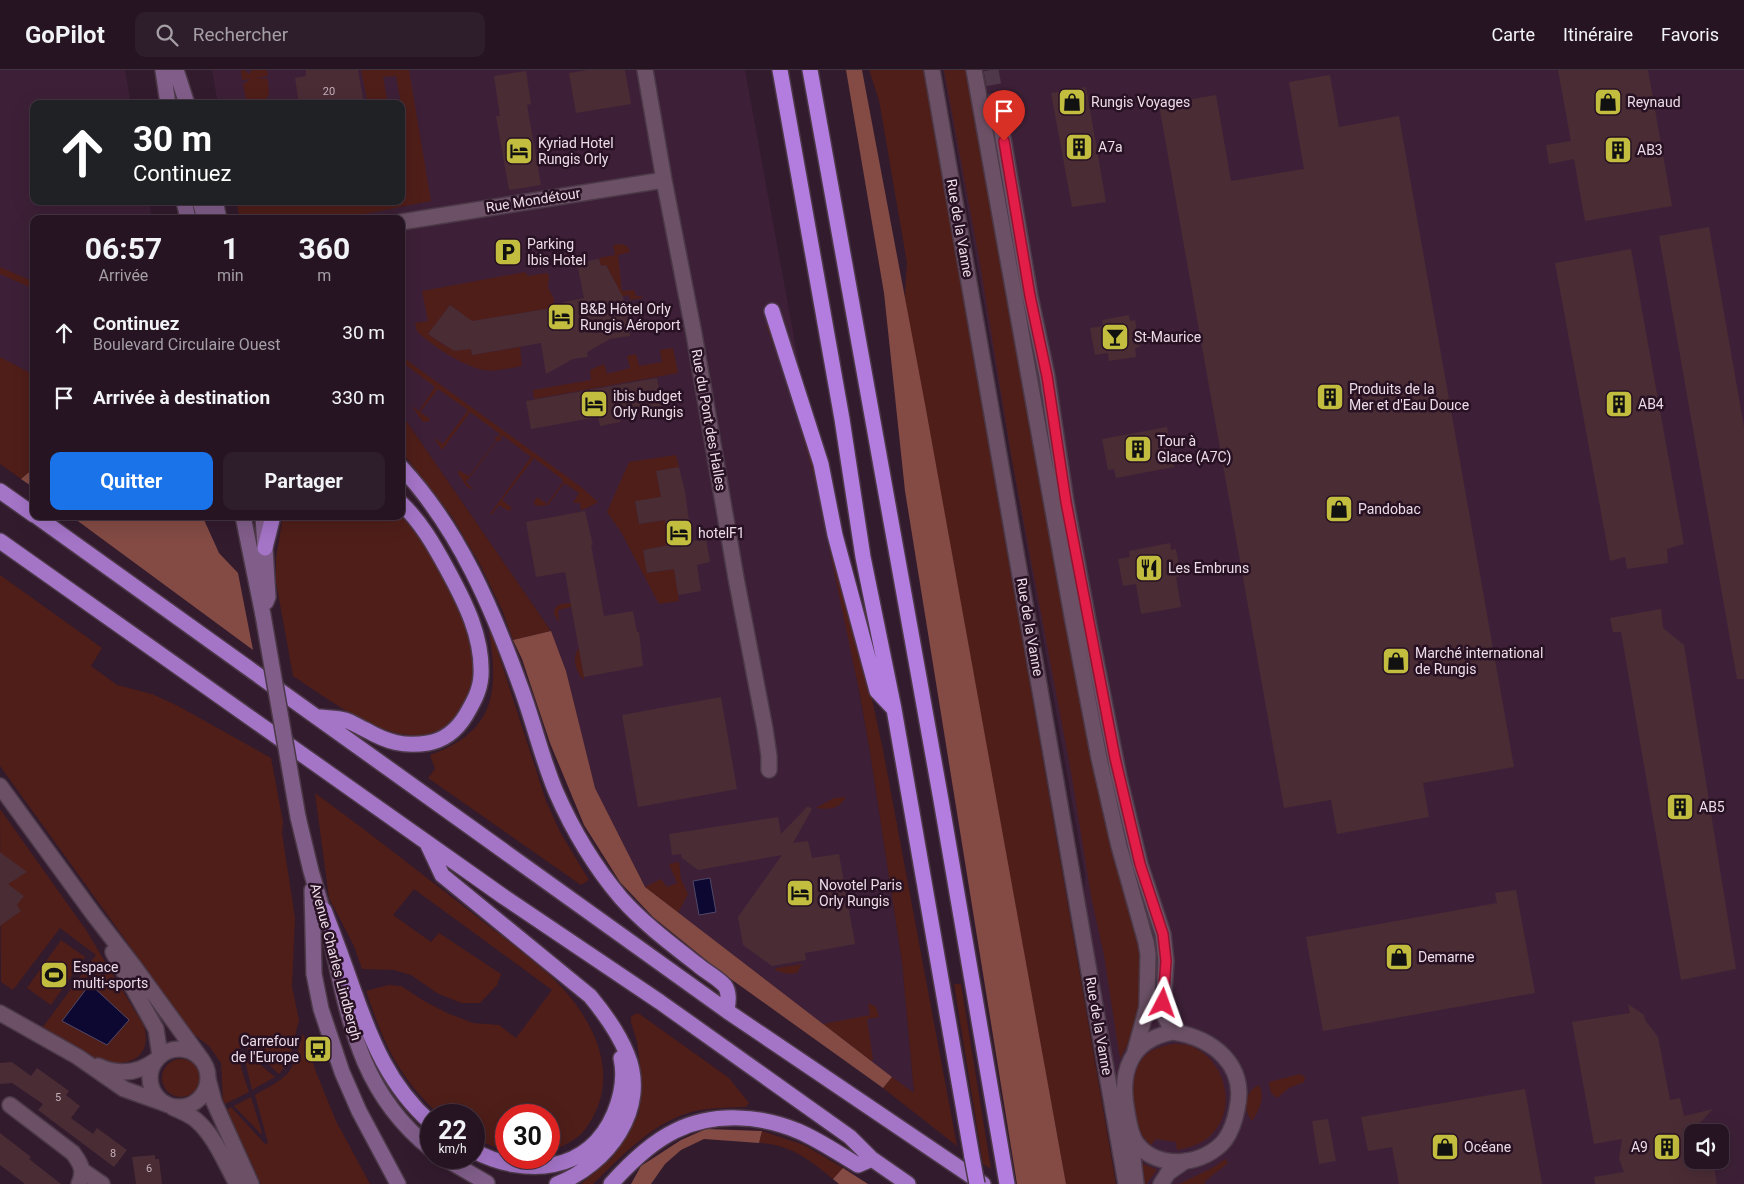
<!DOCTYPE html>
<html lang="fr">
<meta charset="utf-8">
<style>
:root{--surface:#261422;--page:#2e1d2a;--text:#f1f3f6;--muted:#a49ea5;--line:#423340;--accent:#1a73e8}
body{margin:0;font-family:Roboto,sans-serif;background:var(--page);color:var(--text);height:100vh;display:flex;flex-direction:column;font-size:19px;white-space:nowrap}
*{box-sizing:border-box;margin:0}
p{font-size:16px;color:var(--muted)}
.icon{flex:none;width:28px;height:28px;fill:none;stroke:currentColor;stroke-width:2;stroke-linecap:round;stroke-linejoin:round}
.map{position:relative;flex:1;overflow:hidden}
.details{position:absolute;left:30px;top:145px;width:375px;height:305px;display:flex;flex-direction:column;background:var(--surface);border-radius:10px;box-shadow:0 5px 20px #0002,0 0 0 1px var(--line)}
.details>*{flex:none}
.guide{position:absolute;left:30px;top:30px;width:375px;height:105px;border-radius:10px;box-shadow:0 5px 20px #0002,0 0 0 1px var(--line);background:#202124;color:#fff;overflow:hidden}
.fabs{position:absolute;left:1684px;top:1054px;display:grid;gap:10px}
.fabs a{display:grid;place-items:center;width:45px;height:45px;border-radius:10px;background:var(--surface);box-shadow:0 5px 20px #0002,0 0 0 1px var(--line);font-size:25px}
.speed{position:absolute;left:420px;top:1034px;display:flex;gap:10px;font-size:25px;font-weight:700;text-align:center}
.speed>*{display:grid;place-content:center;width:65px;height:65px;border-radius:50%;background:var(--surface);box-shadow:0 5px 20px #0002,0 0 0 1px var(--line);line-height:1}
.speed small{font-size:12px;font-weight:400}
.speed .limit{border:8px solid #d22;background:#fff;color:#111}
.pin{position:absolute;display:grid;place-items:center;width:42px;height:42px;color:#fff;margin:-51px -21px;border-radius:50% 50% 50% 0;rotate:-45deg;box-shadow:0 0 5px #0007}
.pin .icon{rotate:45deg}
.me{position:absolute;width:55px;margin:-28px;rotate:4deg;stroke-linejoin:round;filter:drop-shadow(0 0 4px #0008)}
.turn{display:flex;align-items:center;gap:18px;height:105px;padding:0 20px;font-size:22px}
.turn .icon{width:65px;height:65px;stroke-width:2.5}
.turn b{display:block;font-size:35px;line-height:42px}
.eta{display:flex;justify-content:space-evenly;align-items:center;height:85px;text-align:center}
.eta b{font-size:30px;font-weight:700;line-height:35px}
.action{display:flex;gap:10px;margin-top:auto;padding:10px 20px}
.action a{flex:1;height:58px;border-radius:10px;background:var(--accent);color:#fff;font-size:20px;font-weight:700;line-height:58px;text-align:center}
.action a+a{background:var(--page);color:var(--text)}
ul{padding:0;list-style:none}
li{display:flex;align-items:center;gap:15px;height:65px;padding:0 20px}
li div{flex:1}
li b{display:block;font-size:19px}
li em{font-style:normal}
header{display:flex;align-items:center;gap:30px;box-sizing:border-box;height:70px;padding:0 25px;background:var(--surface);border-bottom:1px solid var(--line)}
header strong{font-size:24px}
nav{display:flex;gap:28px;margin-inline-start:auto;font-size:18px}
.search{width:350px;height:45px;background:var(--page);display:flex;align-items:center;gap:12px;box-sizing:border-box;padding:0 18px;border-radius:10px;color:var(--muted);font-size:19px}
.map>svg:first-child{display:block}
.built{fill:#3d2037;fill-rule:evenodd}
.green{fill:#4f1e19}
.forest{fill:#834b44}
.water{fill:#0d0831;stroke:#504868}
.building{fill:#4a2c35}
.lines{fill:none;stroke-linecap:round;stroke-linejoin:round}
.minor-tunnel{stroke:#4e3849;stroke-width:15;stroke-dasharray:15 8;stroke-linecap:butt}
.minor-casing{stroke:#4c3948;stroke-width:18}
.tertiary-casing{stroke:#4c3948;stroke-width:18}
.secondary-casing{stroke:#4c3948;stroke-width:18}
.trunk-casing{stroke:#4c3948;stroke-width:18}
.motorway-casing{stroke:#4c3948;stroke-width:18}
.minor{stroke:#6c5166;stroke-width:15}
.tertiary{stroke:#6c5166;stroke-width:15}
.secondary{stroke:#815e8a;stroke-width:15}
.trunk{stroke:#a474c7;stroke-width:15}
.motorway{stroke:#b27ddf;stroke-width:15}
.secondary-bridge-casing{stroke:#4c3948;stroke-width:18;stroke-linecap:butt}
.motorway-bridge-casing{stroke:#4c3948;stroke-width:18;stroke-linecap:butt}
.secondary-bridge{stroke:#815e8a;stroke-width:15}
.motorway-bridge{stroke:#b27ddf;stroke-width:15}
.route-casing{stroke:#92132f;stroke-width:12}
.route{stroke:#e11d48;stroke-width:9}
.labels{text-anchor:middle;stroke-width:5;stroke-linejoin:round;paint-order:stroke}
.number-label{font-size:11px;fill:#c4b0bb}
.poi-label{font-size:14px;fill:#ecdce8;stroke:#271123;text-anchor:start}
.street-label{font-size:14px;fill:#ecdce8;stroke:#271123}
</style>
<header>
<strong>GoPilot</strong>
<div class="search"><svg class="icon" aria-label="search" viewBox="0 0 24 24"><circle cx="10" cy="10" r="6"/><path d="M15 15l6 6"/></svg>Rechercher</div>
<nav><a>Carte</a><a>Itinéraire</a><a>Favoris</a></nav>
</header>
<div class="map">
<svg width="1744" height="1114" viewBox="0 0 1744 1114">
<rect width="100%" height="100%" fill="#321b2d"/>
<path class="built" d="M0 0H125L131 34H34V131H149L152 149H34V305L0 287Z
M212 0H745L870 682 902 892 914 1024 645 817 595 718 566 601 551 561 407 352 401 348V149H243L401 131V34H218Z
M943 0H1744V1114H1131L1083 841 1085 805ZM1692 1062H1720V1090H1692Z"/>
<path class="green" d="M241 0H244L249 4 252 0H267L268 6 256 8 268 9 269 24 264 33 252 34 246 29 243 14 251 9 242 10Z
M361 0H409L431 131 339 149H240L236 131H401V34L396 6 383 7 388 34H368Z
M869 0H924L1116 1114H1066L904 237 907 193 879 30Z
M944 0H966L1140 876C1144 920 1142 950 1120 989L1104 885 1091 826 1071 702 1012 390 979 188Z
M622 174 628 177 630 182 618 185 622 221 634 220 636 226H642V228L630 230 629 225 622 226 606 195 601 196 599 188 615 185 613 175Z
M0 197 34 212V219L0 204Z
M525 202 528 206 547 203 549 205 548 218 554 229 553 238 466 252V247L450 235 428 264 447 277 458 263 462 280 469 279V271L472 285 520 277 522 296C510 298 496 302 484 300 465 297 430 275 417 261L415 253 428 251 422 221Z
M766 255 771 256 812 383 857 560 883 680 957 1076 883 1018 892 1007 914 1023 902 892 870 682 859 620 814 406 788 315Z
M673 278 678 303 534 329 533 320 591 310 590 300 604 294 607 304 630 298 627 286 636 284 639 296 662 292 660 280Z
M401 286 581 417 598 432 587 438 581 440 580 433H573L579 423 564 413 548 435 540 436 535 435 534 432 537 427 547 434 563 412 562 409 534 388 502 430 512 438 509 441 499 435 491 445 490 444 531 387 502 365 500 371H497L466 412 474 420 467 417 458 403V400L469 406 496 371 495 367H498L500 364 470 342 442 380 434 368 443 374 468 340 438 319 420 342 430 349 427 352 422 351 412 336 419 341 435 317 406 295 401 302Z
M0 287 34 305V398L21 409 0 394Z
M401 348 407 352 551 561 513 570 503 542 480 494 451 445 401 381Z
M676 385 679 397 656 401 661 427 635 432 639 454 665 450 669 475 643 480 648 503 674 499 679 531 659 534 621 462 607 442 629 392Z
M283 446H401C420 466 435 490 447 515 467 555 490 609 456 647 444 661 426 667 408 665 370 661 325 627 293 606L276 512V488Z
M0 505 102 578 91 596 117 615 152 624 178 636 271 688 283 752 282 763 295 848 292 916 299 950 290 986 287 994 279 1004 265 991 241 974C235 985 245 1010 249 1022L225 1034 223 1030 221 993 209 976 195 965 184 951 0 696Z
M571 533V537L558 540 559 553 554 544 555 538 560 534Z
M487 548 546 731 560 762 589 810 581 815 428 708 435 699 430 685C502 659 498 614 487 548Z
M579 578 584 607V610C576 603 571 587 579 578Z
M315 723C371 764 426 807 481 850 513 875 550 900 574 932 599 965 614 1006 594 1045 590 1052 585 1061 579 1066 570 1073 559 1078 549 1082V1045H506L505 1081 474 1069V1045H440C399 1009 383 972 366 921L388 915 401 916 424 931 447 943 473 953 499 955 516 968 552 920 414 819 393 845 431 872 439 863 501 904 497 915 480 933H461L437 923 411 905 394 900 362 899 354 876 329 828Z
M846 727C839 739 829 740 816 738L834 728Z
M0 739 86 860 144 956C150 977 141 992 119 993L118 997 104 993 43 957 96 885 60 858 13 920 1 912Z
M679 792 681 809 688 824 678 843 645 817 661 809 667 817 677 813 669 794Z
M61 870 85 887 51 935 27 918Z
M802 894 797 903C789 905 783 903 775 900L776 898Z
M954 914H961L991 1099 983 1094Z
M868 933 876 937 879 947 867 949 873 989 871 991 823 954 870 945Z
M638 943 729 1008 749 1033 746 1037C727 1038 707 1037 688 1043 650 1055 621 1087 593 1114H581L612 1088 627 1067 639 1043 642 1010 637 972 631 952V946Z
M303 963 316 1002 336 1051 370 1114H261L227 1040 231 1037 265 1074 268 1073 255 1025C293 1004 291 1005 303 963Z
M1172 974C1180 974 1188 974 1195 978 1226 993 1237 1039 1212 1064 1203 1074 1190 1077 1177 1080L1176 1072 1156 1069 1151 1075C1144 1068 1139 1063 1135 1054 1128 1037 1131 996 1147 984 1154 978 1164 976 1172 974Z
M243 982H245L275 1007 252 1020Z
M162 1008a19 19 0 1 1 38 0a19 19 0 1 1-38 0Z
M1300 1004 1305 1007 1304 1012 1289 1018 1277 1028 1271 1023 1269 1012Z
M1259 1015C1266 1027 1259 1040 1252 1051 1242 1039 1245 1021 1259 1015Z
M251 1027 262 1063 261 1064 234 1036Z
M762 1061 804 1075 843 1098 833 1109C810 1090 790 1074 759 1073Z
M1225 1089 1228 1093 1204 1112 1205 1114H1179L1214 1097Z
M1139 1092 1157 1100 1146 1114H1142Z"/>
<path class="forest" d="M846 0H862L925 334 1066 1114H1017L905 421 884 223Z
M34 398V418L21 409Z
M71 446H204L205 452 219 483 238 503 253 580Z
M551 561 566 601 595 718 645 817 892 1007 883 1018 721 902 653 847 620 812 584 755 550 673 522 589 513 570Z
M706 1059 762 1061 759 1073 704 1069 681 1080 665 1094 651 1114H631L641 1096 681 1070Z
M843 1098 868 1114H839L833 1109Z"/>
<path class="water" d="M710 808 716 842 699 845 693 811Z
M90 914 129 950 107 975 62 951Z"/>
<path class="building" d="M306 0H358L364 34H299L295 8 306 6Z
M588 0H625L631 34 576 43 569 3Z
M1558 0H1648L1672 136 1585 151 1574 89 1549 94 1546 75 1571 71Z
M526 1 531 34 527 35 541 115 509 120 496 46H500L494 6Z
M1330 5 1339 57 1399 46 1514 697 1423 713 1429 747 1337 764 1331 730 1284 738 1159 35 1216 25 1231 111 1304 99 1289 12Z
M1086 17 1106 132 1072 137 1051 23Z
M1709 157 1744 357V609H1737L1659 166Z
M1631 179 1684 474 1667 479 1668 493 1627 499 1625 487 1610 491 1555 193Z
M599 189 601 196 606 195 623 227 626 236 630 266 610 269 587 282 588 287 573 289 546 304 541 273 472 285 471 279 454 281 428 264 450 235 472 251 564 236 563 232 584 228 577 193Z
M1129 245 1130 251 1135 250 1140 277 1135 278 1136 287 1109 291 1108 283 1095 285 1090 258 1103 256 1102 250Z
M657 308 662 336 619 344 620 352 600 356 598 347 531 359 526 331Z
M1167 357 1174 397 1116 408 1114 399 1108 400 1102 369Z
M679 397 685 422 692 471 706 469 710 492 697 495 701 521 678 525 674 499 647 503 643 480 669 475 665 450 639 454 635 431 661 427 656 401Z
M585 441 593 475H591L604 546 633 541 637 562H639L643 596 584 607 565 502 536 507 526 452Z
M1170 473 1171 480 1176 479 1181 506 1176 507 1181 537 1141 544 1136 514 1123 516 1118 489 1130 487 1129 481Z
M1661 539 1663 558 1684 575 1736 899 1681 910 1621 562H1613L1610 548Z
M721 627 737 719 638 737 622 645Z
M808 736 812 739 793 773 808 771 812 788 839 784 855 874 805 883 806 890 772 896 743 875 738 847 782 785 698 800 682 788 681 784 672 785 669 764 778 747 781 764Z
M0 782 27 802 8 814 24 826 17 835 21 841 0 856Z
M1516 820 1535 923 1323 961 1306 867 1497 833 1495 823Z
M1628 934 1644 945 1645 950 1658 967 1670 1030 1680 1028 1684 1046 1713 1039 1697 1056 1700 1062H1692V1090H1713L1717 1114H1595L1594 1107 1624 1102 1619 1089 1622 1069 1594 1074 1572 952 1630 943Z
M12 992 31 1006 37 998 69 1021 66 1025 80 1036 71 1048 93 1064 97 1058 127 1080 114 1097 38 1040 43 1034 12 1013 0 1014V993Z
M1525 1019 1542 1114H1399L1392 1077 1368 1081 1361 1047Z
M1328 1049 1336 1091 1319 1094 1312 1051Z
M0 1063 31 1087 29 1089 61 1114H25L0 1095Z
M155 1085V1089H159L162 1114H136L132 1087Z"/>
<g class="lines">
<path class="minor-tunnel" d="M991 0 997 33"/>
<g class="minor-casing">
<path id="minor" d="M645 0 664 110 694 264 736 508 765 659 769 686V700
M932 0 1126 1114
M974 0 1072 546 1099 688 1119 776 1146 872 1148 884 1147 937 1134 985
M997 33 1030 226 1047 306 1066 432 1089 556 1119 707 1140 794 1163 864 1166 891 1163 943 1173 962
M401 152 664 110
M0 943 78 987 124 1019 166 1034
M1173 962C1213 968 1247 995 1237 1039 1235 1050 1232 1060 1225 1070 1205 1095 1159 1101 1137 1074 1130 1065 1129 1053 1127 1042 1119 1002 1130 970 1173 962Z
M98 996C118 1005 138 1004 156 990
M10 1035 73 1083C81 1094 85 1101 79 1114
M1130 1063 1136 1114
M83 1101 102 1114
M1161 1114 1168 1103 1185 1091"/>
</g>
<g class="tertiary-casing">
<path id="tertiary" d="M0 716 94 845 132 894 202 990
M113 882 156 959 160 986
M150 1008a29 29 0 1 1 58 0a29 29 0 1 1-58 0Z
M208 1009 214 1032 251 1114
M172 1037C180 1041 189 1044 196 1050 215 1066 225 1093 237 1114"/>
</g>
<g class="secondary-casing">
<path id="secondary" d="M163 0 168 34
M176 0 187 34
M184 131 188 149
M200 131 205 149
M215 131 219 149
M243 446 263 545
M263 446 268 527 266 532
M298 747 311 801 326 852
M312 820 314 904 321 939 342 1002 359 1041 398 1114
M332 874C350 955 362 1024 431 1079
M444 1088 487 1113"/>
</g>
<g class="trunk-casing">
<path id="trunk" d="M401 397C459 459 493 540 521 618 534 653 542 689 556 722 573 761 594 796 621 828 643 853 671 874 698 895 706 902 718 908 725 916 730 923 728 933 727 941
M0 421 34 445
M36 446 727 941 983 1114
M0 471 504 827 660 932 850 1067 872 1089 908 1114
M265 478 273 446
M319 647C327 648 337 648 345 650 352 652 359 657 366 660 387 672 404 677 428 673 445 670 457 660 466 645 473 633 480 621 481 606 483 567 465 532 447 499 434 475 421 452 401 433
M427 773 442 805 590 926C605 944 618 962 627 984 650 1039 607 1095 557 1114
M324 840C334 866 344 893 353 919 371 970 389 1016 431 1053
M474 1081C525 1107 588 1104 614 1044 621 1027 625 1006 621 988
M611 1114C629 1094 650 1073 675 1061 713 1042 760 1045 798 1061 819 1070 838 1083 858 1095L872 1089"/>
</g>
<g class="motorway-casing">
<path id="motorway" d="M780 0 842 349 863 487 894 639 972 1087
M810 0 941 730 1007 1114
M772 241 821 394 835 465 877 621 894 639"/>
</g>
<use href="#minor" class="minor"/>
<use href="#tertiary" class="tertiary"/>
<use href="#secondary" class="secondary"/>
<use href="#trunk" class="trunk"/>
<use href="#motorway" class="motorway"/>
<g class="secondary-bridge-casing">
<path id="secondary-bridge" d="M263 545 298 747"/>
</g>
<g class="motorway-bridge-casing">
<path id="motorway-bridge" d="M972 1087 977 1114"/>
</g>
<use href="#secondary-bridge" class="secondary-bridge"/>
<use href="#motorway-bridge" class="motorway-bridge"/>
</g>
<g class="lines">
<g class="route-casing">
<path id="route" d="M1004 71 1030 226 1047 306 1066 432 1115 688 1140 794 1163 864 1166 891 1163 933"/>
</g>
<use href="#route" class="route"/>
</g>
<defs>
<g id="shop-square" transform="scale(1.4375)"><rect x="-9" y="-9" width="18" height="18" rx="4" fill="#c2bd3f" stroke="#271123"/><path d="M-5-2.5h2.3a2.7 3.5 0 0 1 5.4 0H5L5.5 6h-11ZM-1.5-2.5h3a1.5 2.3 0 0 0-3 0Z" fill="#111"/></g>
<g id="building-square" transform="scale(1.4375)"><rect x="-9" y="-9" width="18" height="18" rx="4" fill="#c2bd3f" stroke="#271123"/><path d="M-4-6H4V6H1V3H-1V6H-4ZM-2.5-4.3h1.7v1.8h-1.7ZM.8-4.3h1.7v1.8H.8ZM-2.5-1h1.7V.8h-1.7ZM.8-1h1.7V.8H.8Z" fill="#111"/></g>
<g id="hotel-square" transform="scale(1.4375)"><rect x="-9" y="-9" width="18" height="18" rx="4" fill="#c2bd3f" stroke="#271123"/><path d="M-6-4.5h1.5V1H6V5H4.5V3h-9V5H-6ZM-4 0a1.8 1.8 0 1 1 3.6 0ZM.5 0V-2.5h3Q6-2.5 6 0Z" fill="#111"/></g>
<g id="parking-square" transform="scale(1.4375)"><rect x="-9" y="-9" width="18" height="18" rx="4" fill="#c2bd3f" stroke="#271123"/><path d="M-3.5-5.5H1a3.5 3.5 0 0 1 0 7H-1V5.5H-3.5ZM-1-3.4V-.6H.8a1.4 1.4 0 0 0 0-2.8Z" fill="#111"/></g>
<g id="bar-square" transform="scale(1.4375)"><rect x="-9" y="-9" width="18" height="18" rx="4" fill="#c2bd3f" stroke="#271123"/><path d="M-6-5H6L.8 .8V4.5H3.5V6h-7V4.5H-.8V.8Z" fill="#111"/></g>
<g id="restaurant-square" transform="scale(1.4375)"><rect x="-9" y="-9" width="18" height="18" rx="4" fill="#c2bd3f" stroke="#271123"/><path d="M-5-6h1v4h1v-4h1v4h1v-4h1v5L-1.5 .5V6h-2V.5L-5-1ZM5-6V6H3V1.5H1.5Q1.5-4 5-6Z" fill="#111"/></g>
<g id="stadium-square" transform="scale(1.4375)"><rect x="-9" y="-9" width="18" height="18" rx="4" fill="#c2bd3f" stroke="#271123"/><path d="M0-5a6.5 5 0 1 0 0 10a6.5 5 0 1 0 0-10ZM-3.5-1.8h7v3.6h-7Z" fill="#111"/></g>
<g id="bus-square" transform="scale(1.4375)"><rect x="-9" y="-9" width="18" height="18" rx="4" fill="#c2bd3f" stroke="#271123"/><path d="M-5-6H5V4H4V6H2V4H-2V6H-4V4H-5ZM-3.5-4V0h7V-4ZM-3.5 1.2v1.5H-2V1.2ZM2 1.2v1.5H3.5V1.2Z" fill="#111"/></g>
</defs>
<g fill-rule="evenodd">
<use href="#shop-square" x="1072" y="32"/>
<use href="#shop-square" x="1608" y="32"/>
<use href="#building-square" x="1079" y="77"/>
<use href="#building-square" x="1618" y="80"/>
<use href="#hotel-square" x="519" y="81"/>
<use href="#parking-square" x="508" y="182"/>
<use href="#hotel-square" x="561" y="247"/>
<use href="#bar-square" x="1115" y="267"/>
<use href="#building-square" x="1330" y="327"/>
<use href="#hotel-square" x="594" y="334"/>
<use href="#building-square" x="1619" y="334"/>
<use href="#building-square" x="1138" y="379"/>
<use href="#shop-square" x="1339" y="439"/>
<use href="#hotel-square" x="679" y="463"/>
<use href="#restaurant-square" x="1149" y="498"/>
<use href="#shop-square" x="1396" y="591"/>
<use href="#building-square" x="1680" y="737"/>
<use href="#hotel-square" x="800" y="823"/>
<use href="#shop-square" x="1399" y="887"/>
<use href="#stadium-square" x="54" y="905"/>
<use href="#bus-square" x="318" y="979"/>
<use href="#shop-square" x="1445" y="1077"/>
<use href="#building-square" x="1667" y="1077"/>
</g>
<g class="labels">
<g class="number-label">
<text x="329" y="25">20</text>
<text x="58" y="1031">5</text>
<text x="113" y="1087">8</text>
<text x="149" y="1102">6</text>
</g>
<g class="poi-label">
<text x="1091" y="37">Rungis Voyages</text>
<text x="1627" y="37">Reynaud</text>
<text x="538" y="78">Kyriad Hotel<tspan x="538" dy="16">Rungis Orly</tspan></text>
<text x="1098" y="82">A7a</text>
<text x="1637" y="85">AB3</text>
<text x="527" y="179">Parking<tspan x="527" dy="16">Ibis Hotel</tspan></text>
<text x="580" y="244">B&amp;B Hôtel Orly<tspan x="580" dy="16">Rungis Aéroport</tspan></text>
<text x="1134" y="272">St-Maurice</text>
<text x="1349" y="324">Produits de la<tspan x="1349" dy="16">Mer et d'Eau Douce</tspan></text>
<text x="613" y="331">ibis budget<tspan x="613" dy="16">Orly Rungis</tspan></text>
<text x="1638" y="339">AB4</text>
<text x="1157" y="376">Tour à<tspan x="1157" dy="16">Glace (A7C)</tspan></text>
<text x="1358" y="444">Pandobac</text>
<text x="698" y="468">hotelF1</text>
<text x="1168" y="503">Les Embruns</text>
<text x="1415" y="588">Marché international<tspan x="1415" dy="16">de Rungis</tspan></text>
<text x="1699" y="742">AB5</text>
<text x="819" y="820">Novotel Paris<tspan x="819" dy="16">Orly Rungis</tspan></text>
<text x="1418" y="892">Demarne</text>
<text x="73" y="902">Espace<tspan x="73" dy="16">multi-sports</tspan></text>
<text x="299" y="976" text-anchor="end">Carrefour<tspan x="299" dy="16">de l'Europe</tspan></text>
<text x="1464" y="1082">Océane</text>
<text x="1648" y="1082" text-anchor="end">A9</text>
</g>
<g class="street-label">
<text transform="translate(533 130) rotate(-9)" y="5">Rue Mondétour</text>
<text transform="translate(960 158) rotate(80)" y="5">Rue de la Vanne</text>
<text transform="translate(709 350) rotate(80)" y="5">Rue du Pont des Halles</text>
<text transform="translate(1030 557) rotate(80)" y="5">Rue de la Vanne</text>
<text transform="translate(336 892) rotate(75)" y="5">Avenue Charles Lindbergh</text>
<text transform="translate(1099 956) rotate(80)" y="5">Rue de la Vanne</text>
</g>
</g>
</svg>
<div class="fabs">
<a><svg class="icon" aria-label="sound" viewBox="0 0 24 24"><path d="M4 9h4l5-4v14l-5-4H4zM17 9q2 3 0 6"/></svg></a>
</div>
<div class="speed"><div>22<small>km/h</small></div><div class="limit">30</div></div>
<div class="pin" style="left:1004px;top:71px;background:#d93025"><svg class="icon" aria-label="arrive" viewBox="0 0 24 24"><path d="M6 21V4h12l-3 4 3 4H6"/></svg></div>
<svg class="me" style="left:1163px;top:933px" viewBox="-20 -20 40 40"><path d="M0-17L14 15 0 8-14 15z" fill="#e11d48" stroke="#fff" stroke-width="4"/></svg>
<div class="guide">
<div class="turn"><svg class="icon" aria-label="ahead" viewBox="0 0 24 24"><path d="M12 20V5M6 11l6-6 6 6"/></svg><div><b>30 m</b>Continuez</div></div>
</div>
<section class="details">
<div class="eta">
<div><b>06:57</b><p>Arrivée</p></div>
<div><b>1</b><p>min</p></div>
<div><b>360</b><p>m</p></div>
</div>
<ul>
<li><svg class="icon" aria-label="ahead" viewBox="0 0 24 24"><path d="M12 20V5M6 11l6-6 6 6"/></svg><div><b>Continuez</b><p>Boulevard Circulaire Ouest</p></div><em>30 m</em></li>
<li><svg class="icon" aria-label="arrive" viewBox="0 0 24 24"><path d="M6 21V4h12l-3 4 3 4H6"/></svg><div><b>Arrivée à destination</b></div><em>330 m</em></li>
</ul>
<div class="action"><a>Quitter</a><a>Partager</a></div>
</section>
</div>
